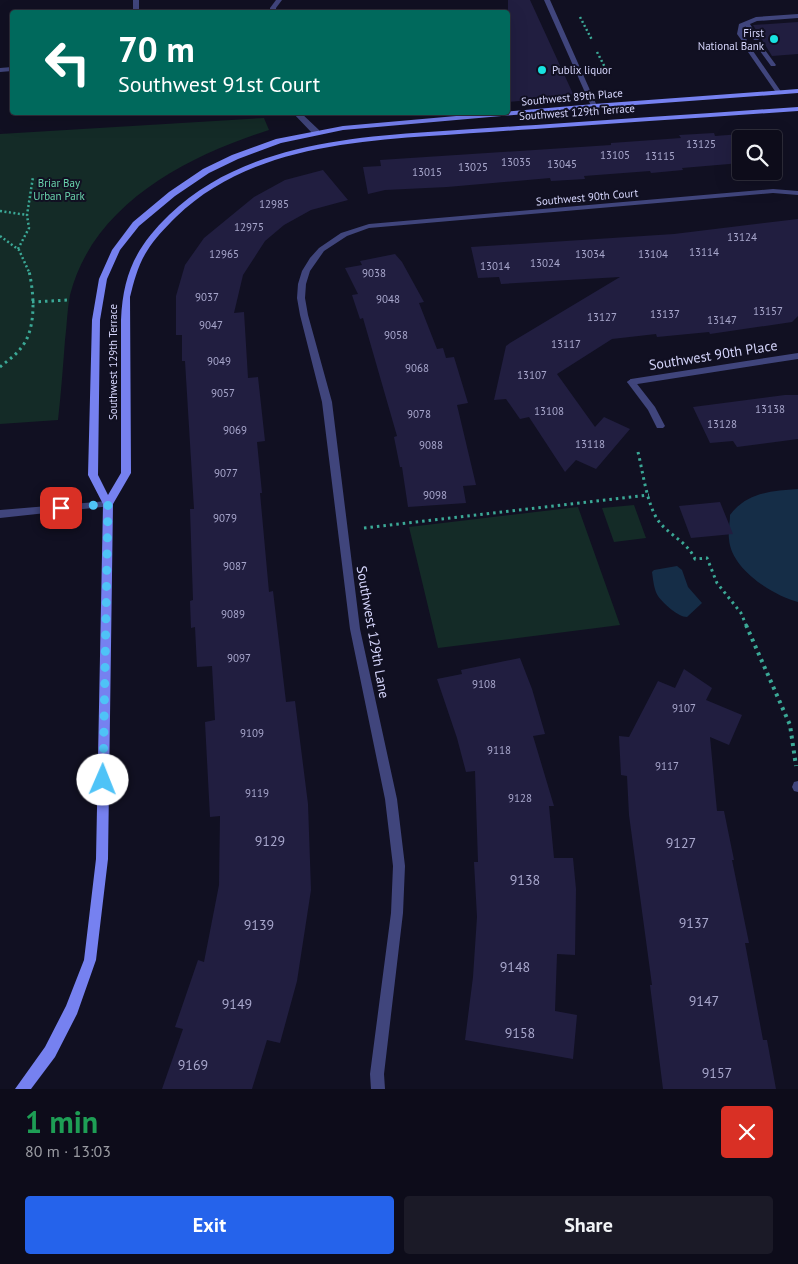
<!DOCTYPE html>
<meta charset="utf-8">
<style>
:root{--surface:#0d0c1a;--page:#1b1a27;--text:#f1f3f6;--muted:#9a9ba2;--line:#2d2c39;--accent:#2563eb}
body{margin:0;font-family:"PT Sans",sans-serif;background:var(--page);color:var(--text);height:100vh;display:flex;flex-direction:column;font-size:19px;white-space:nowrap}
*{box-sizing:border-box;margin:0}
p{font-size:16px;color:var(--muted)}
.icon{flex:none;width:28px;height:28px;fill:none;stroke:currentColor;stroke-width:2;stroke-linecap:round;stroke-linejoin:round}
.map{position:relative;height:1089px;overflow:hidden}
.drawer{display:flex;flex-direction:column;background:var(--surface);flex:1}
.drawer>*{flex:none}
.top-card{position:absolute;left:10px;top:10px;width:500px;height:105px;border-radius:5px;box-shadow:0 5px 20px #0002,0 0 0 1px var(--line);background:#00695c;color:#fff;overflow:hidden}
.fabs{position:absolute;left:732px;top:130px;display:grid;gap:10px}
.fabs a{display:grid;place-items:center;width:50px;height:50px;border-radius:5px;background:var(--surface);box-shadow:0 5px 20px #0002,0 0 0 1px var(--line);font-size:25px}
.pin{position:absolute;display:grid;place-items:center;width:42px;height:42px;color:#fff;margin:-21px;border-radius:10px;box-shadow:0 2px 8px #0006}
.me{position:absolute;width:55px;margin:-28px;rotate:1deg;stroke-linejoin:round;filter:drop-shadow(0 0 4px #0008)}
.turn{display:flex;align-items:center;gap:18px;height:105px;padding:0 25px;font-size:22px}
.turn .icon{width:65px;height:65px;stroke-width:2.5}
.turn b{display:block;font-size:35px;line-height:42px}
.round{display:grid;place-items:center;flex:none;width:52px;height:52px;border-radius:5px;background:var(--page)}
.overview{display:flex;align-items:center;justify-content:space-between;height:85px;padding:0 25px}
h1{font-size:30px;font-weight:600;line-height:38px;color:#1e9e55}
.button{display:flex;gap:10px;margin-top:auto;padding:10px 25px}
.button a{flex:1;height:58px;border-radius:5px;background:var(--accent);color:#fff;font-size:20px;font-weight:600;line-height:58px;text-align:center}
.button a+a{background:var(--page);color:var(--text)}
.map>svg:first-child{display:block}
.green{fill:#142b27}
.water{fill:#152d47}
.building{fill:#211e40}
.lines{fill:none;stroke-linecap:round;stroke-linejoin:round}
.path-far2{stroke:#3ba896;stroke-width:2.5;stroke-dasharray:2 2.5;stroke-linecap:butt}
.path-far1{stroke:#3ba896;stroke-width:3;stroke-dasharray:2.5 4;stroke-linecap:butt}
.path{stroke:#3ba896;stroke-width:4;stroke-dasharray:3 4.5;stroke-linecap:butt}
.lane{fill:#40457c;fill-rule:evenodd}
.street{fill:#40457c;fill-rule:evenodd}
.secondary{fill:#7681f0;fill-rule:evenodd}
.route{stroke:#4fc3f7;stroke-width:9;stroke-dasharray:0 16.2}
.poi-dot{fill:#18e3e1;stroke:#111022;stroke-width:2}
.labels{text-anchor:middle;stroke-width:4;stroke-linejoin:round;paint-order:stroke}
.far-poi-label{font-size:11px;fill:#d5d5fb;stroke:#111022;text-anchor:end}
.far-street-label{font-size:11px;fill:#d5d5fb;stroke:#111022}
.number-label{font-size:11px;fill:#a8a7cc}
.far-park-label{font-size:11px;fill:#69d3ac;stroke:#111022}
.street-label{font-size:14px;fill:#d5d5fb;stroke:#111022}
.near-number-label{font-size:14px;fill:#a8a7cc}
</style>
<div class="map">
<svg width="798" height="1089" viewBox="0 0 798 1089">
<rect width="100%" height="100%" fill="#111022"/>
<path class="green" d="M264 118 269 130C187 156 93 204 70 295 67 310 67 325 65 340 63 367 61 393 58 420L0 424V134Z
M634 505 646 538 614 542 602 508Z
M578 507 620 625 438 648 409 527Z"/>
<path class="water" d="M798 489V602C772 595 731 569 729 539 728 531 730 523 730 515 747 492 772 491 798 489Z
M677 566 682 570 688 587 702 603 687 617C678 617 663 603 658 596 654 590 653 579 652 572L654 570Z"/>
<path class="building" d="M508 0H530L574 96 508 102Z
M798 22V54L772 56 753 25Z
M714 133 715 136 741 134V163L682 168 683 170 651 173 650 171 584 176 585 179 551 181 550 178 447 187 385 190 368 194 363 167 381 166 380 160 611 145V143L681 138 679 135Z
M323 170 348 200 311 210 284 225 265 241 243 275 234 313 244 312 248 378 258 377 265 441 257 442 262 493H260L269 592 273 591 286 702 295 701 308 804 311 890 297 981 280 1043 267 1040 252 1089H162L183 1029 175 1027 198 960 204 962 219 885 220 816 210 817 205 722 215 720 212 666 197 667 195 627 191 628 190 601 193 600 190 509H194L185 361H182V335H176V296L185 265 204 238 254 197 285 180Z
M798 219V316L792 322 710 334 709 332 657 337 656 334 612 339 557 374 595 427 604 417 630 429 596 469 576 460 565 472 529 417 520 419 506 399 494 400 506 346 510 343 620 277 501 284 499 277 478 278 471 247 674 234Z
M395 254 402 262 424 302 419 303 437 349 443 348 446 358 454 357 468 403 457 405 476 485 463 486 466 503 408 507 402 467H400L394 437 397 436 363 318 360 319 352 295 358 294 345 268 362 265 360 261Z
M785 395H798V439L737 447 733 441 710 443 693 407Z
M720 502 733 534 691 538 679 506Z
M520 658 532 689 545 734 533 736 554 806H549L554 858H573L576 889 575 955 557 954 555 1011 577 1015 573 1059 465 1040 473 977 477 917 474 862H478L475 771 466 772 457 738 437 679 462 674 461 670Z
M684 669 712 688 706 700 742 715 729 745 710 737 717 811H724L734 860H732L749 943H745L763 1040H767L776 1089H663L650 985H652L629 815 627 776 621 775 619 736 629 737 658 681 675 688Z"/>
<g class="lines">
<path class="path-far2" d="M580 17 592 40
M597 52 609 75
M0 211 27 215
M0 236 19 250 29 272
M18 249 29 228 27 215 33 177"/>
<path class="path-far1" d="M32 302 68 300
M0 367C7 361 15 356 21 348 37 329 34 293 29 271
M638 452C643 472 647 507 660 523 671 536 687 542 695 559L707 558 717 583 741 613 747 627
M364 528 649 495"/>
<path class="path" d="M746 625 790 725 796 766"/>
<path class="lane" d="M276 0H282L276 8V12H270V8Z
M544 0H550L597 106 596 107 591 106Z
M798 14V18L757 21 750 24 759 39 758 40H754L745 26 743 34 747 40 746 41H742L737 34 739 24 756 17Z
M761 50H765L776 65 775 66H771L760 51Z
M749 51H753L782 93 781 94H777L748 52Z
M292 112H300L319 130V134H313Z
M631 379 634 380 655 407 665 426 663 428H657L648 410 627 382Z"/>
<path class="street" d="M133 0H139V12H133Z
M12 67V71L0 72V68Z
M773 189 798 191V195L773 193 369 228 347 236 324 251 310 271 306 284 305 298 308 315 332 402 360 629 397 799 405 866 403 913 384 1074 385 1089H371L370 1074 391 913 393 866 385 799 350 629 322 402 300 315 297 298 298 284 302 271 310 258 319 248 341 233 369 224Z
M798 353V359L631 385 627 382 631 379Z
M108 501 111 502 113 504 111 506 0 518V510Z
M798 781V792L794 791 792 787 794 782Z"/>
<path class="secondary" d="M798 89V93L594 108 343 130 281 143 238 159 209 173 175 196 139 226 120 250 107 279 100 320 98 475 108 495 121 473V320C123 274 136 247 169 215 238 149 337 138 428 132 464 130 500 127 536 125 623 119 711 113 798 107V111C710 117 622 123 535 129 499 131 464 134 429 136 341 142 243 152 176 217 165 228 155 238 147 251 138 265 134 281 130 297L131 473 113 504 108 859 96 960 77 1014 55 1057 31 1089H15L45 1047 66 1006 84 960 96 859 103 504 88 475 92 320 99 279 112 250 133 222 169 192 203 169 232 155 276 139 343 126 594 104Z"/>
</g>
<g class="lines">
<path class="route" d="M61 508 108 504 103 780"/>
</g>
<g class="poi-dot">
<circle cx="774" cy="39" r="5"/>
<circle cx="542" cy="70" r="5"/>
</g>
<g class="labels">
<g class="far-poi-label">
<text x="764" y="37">First<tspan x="764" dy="13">National Bank</tspan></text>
<text x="552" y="74" text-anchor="start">Publix liquor</text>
</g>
<g class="far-street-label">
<text transform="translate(572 97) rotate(-5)" y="4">Southwest 89th Place</text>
<text transform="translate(577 112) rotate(-4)" y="4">Southwest 129th Terrace</text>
<text transform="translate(587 197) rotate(-5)" y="4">Southwest 90th Court</text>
<text transform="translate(113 362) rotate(-90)" y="4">Southwest 129th Terrace</text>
</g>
<g class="number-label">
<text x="701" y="148">13125</text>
<text x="615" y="159">13105</text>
<text x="660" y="160">13115</text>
<text x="516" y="166">13035</text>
<text x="562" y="168">13045</text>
<text x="473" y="171">13025</text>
<text x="427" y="176">13015</text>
<text x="274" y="208">12985</text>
<text x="249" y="231">12975</text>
<text x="742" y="241">13124</text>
<text x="704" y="256">13114</text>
<text x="224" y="258">12965</text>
<text x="590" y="258">13034</text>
<text x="653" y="258">13104</text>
<text x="545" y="267">13024</text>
<text x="495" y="270">13014</text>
<text x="374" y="277">9038</text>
<text x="207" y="301">9037</text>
<text x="388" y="303">9048</text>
<text x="768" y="315">13157</text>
<text x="665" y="318">13137</text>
<text x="602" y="321">13127</text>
<text x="722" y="324">13147</text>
<text x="211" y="329">9047</text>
<text x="396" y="339">9058</text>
<text x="566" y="348">13117</text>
<text x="219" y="365">9049</text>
<text x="417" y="372">9068</text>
<text x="532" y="379">13107</text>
<text x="223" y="397">9057</text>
<text x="770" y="413">13138</text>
<text x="549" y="415">13108</text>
<text x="419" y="418">9078</text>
<text x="722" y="428">13128</text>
<text x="235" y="434">9069</text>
<text x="590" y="448">13118</text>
<text x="431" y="449">9088</text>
<text x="226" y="477">9077</text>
<text x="435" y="499">9098</text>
<text x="225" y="522">9079</text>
<text x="235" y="570">9087</text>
<text x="233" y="618">9089</text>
<text x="239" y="662">9097</text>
<text x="484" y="688">9108</text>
<text x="684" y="712">9107</text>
<text x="252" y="737">9109</text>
<text x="499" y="754">9118</text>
<text x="667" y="770">9117</text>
<text x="257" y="797">9119</text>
<text x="520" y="802">9128</text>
</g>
<g class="far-park-label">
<text x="59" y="187">Briar Bay<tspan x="59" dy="13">Urban Park</tspan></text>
</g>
<g class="street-label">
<text transform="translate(713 355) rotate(-9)" y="5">Southwest 90th Place</text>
<text transform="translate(373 632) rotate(80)" y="5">Southwest 129th Lane</text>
</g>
<g class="near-number-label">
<text x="270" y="846">9129</text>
<text x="681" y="848">9127</text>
<text x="525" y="885">9138</text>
<text x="694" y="928">9137</text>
<text x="259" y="930">9139</text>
<text x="515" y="972">9148</text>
<text x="704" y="1006">9147</text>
<text x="237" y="1009">9149</text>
<text x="520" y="1038">9158</text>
<text x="193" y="1070">9169</text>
<text x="717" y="1078">9157</text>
</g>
</g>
</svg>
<div class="fabs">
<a><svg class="icon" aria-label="search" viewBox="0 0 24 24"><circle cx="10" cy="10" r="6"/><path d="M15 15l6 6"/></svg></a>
</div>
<div class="pin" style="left:61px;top:508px;background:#d93025"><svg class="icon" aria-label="arrive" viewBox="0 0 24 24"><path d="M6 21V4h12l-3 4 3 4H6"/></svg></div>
<svg class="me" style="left:103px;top:780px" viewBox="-20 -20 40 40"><circle r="19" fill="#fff"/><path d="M0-13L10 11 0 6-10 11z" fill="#4fc3f7"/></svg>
<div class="top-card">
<div class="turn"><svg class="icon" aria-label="left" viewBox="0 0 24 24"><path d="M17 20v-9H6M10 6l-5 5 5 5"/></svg><div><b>70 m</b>Southwest 91st Court</div></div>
</div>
</div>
<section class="drawer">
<div class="overview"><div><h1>1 min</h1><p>80 m · 13:03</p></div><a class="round" style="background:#d93025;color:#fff"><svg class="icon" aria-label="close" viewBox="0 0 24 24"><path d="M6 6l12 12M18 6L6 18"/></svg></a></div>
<div class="button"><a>Exit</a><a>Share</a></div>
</section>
